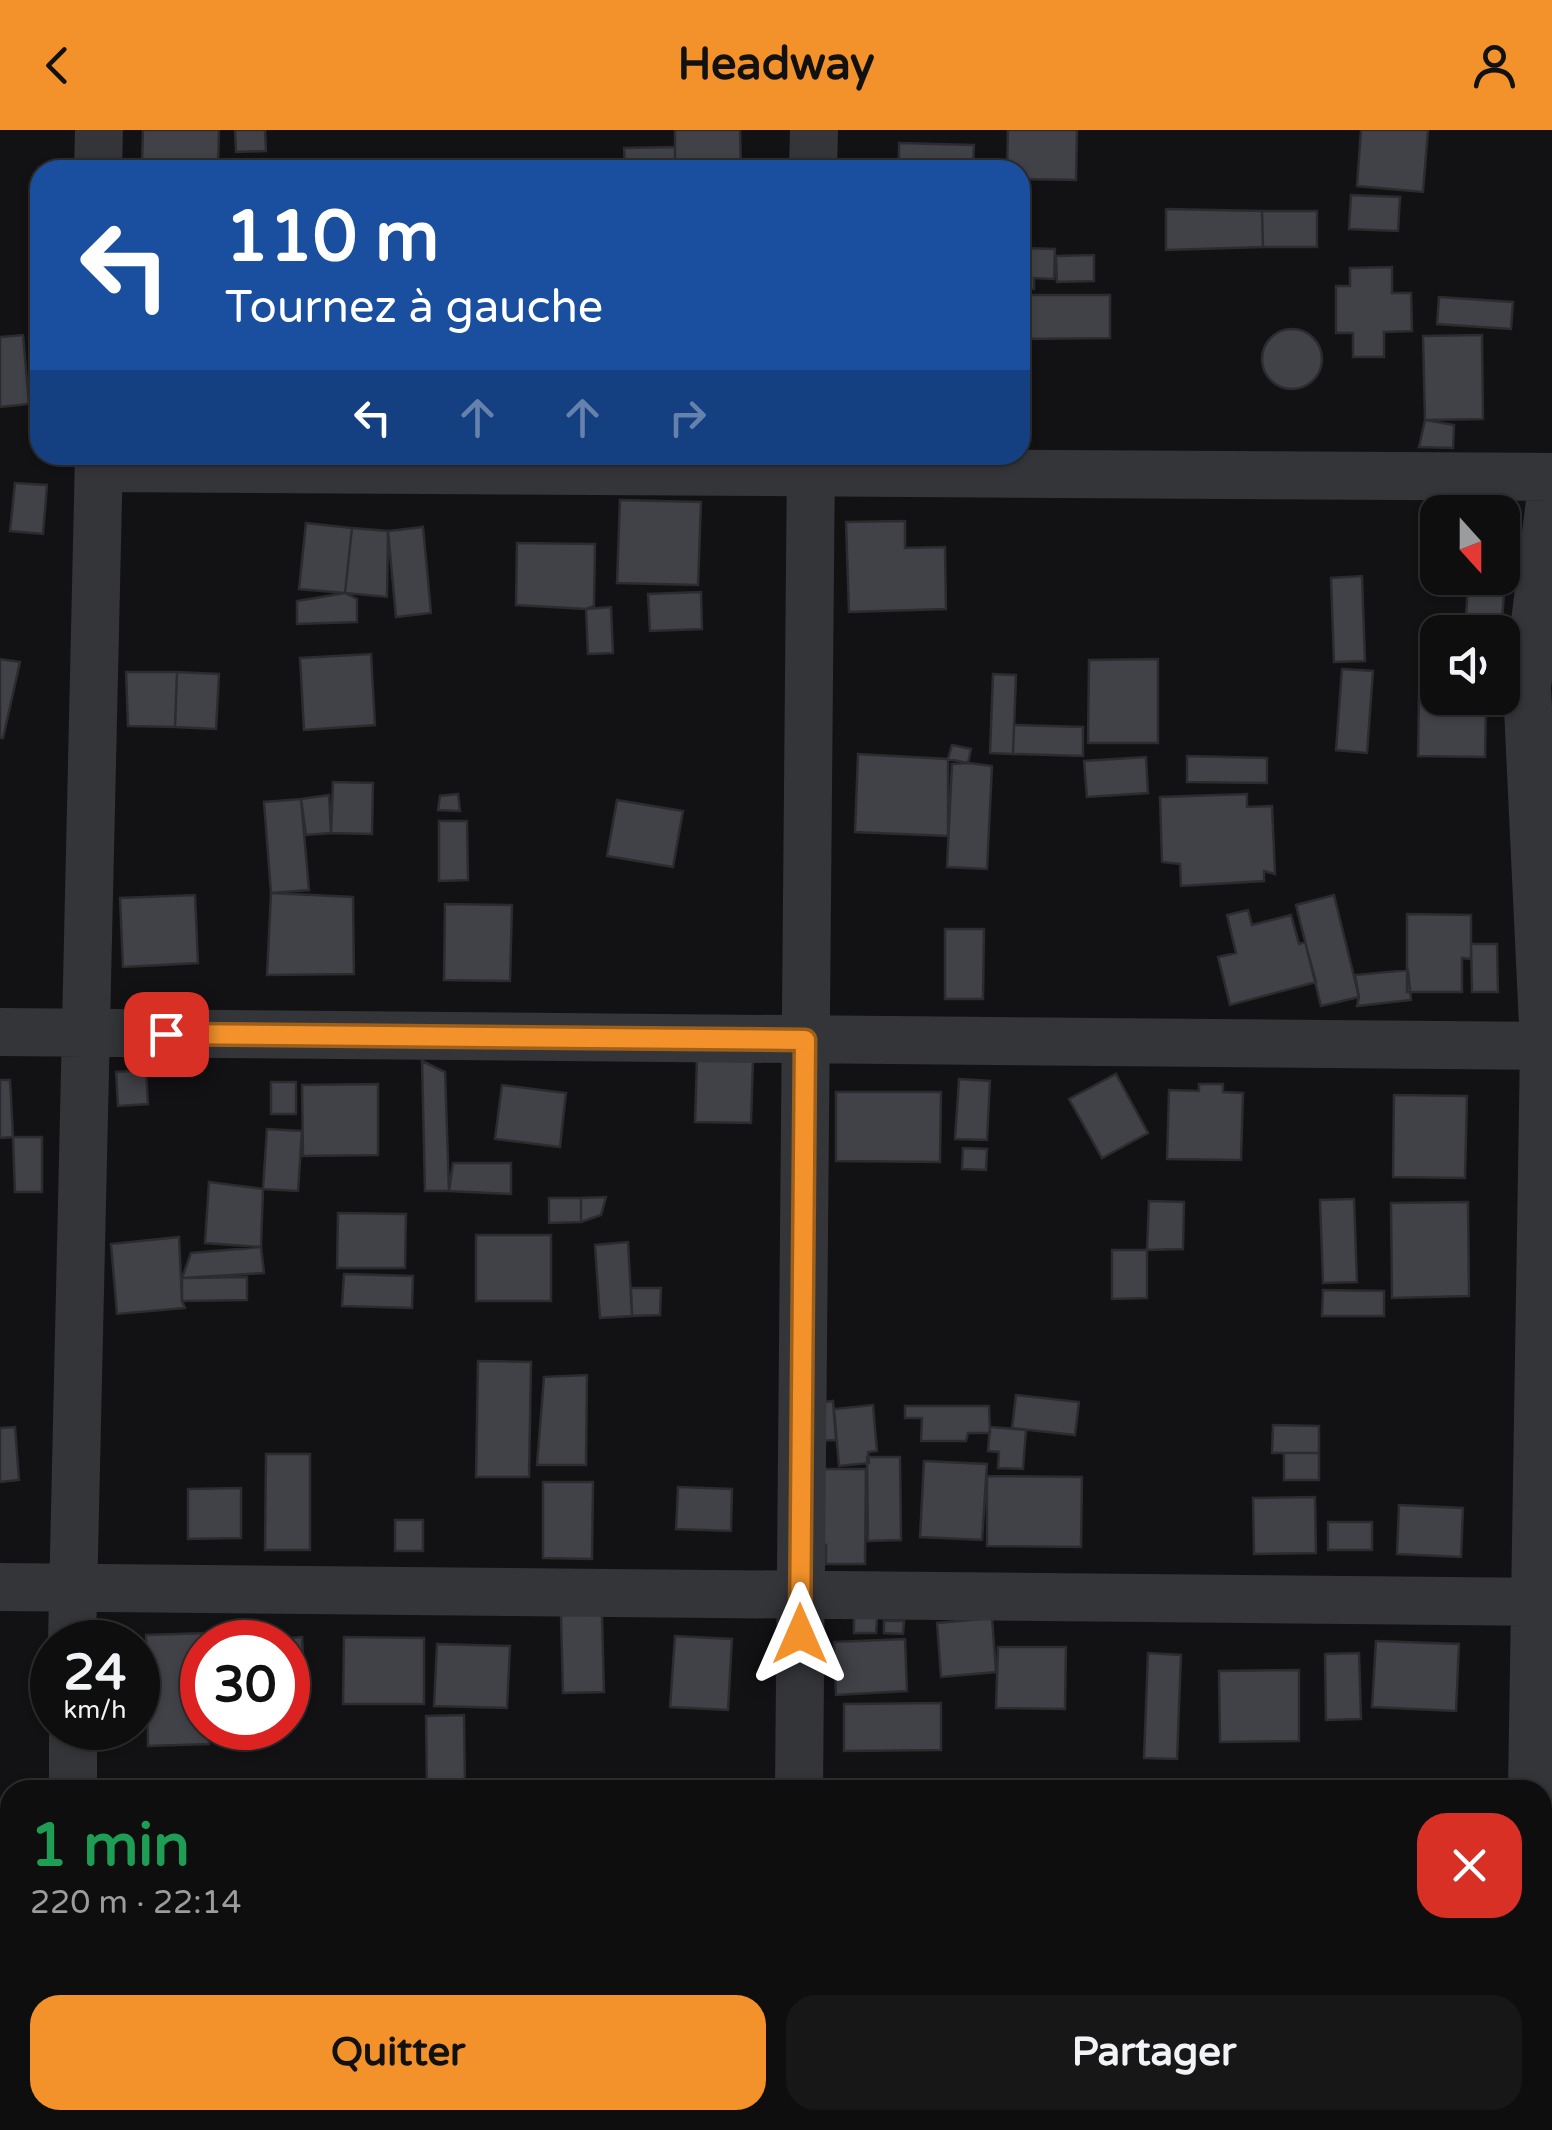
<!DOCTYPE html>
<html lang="fr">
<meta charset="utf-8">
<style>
:root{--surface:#0e0e0f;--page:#171718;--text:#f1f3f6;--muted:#9b9c9e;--line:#2e2e2f;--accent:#f3922a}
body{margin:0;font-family:"Varela Round",sans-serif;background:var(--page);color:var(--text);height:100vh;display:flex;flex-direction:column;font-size:38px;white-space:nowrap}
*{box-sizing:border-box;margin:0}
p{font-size:32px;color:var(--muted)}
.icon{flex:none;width:55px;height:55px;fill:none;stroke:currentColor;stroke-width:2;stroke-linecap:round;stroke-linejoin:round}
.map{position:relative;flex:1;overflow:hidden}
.side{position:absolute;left:0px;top:1650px;width:1552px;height:350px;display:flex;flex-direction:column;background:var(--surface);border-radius:30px 30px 0 0;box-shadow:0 2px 8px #0004,0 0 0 2px var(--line)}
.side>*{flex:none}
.guide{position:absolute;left:30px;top:30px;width:1000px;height:305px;border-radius:30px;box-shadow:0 2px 8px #0004,0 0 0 2px var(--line);background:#1a4fa0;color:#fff;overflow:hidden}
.needle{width:65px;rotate:159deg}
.tools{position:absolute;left:1420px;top:365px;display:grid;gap:20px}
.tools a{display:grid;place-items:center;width:100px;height:100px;border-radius:20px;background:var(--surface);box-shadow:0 2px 8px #0004,0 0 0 2px var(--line);font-size:50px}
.speed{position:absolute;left:30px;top:1490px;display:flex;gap:20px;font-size:50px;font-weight:700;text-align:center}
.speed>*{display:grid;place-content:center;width:130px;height:130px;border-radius:50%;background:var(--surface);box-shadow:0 2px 8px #0004,0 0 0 2px var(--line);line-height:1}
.speed small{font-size:25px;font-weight:400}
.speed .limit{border:15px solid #d22;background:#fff;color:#111}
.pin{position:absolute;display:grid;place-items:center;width:85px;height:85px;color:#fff;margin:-42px;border-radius:20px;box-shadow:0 5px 15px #0006}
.me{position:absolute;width:110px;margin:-55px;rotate:0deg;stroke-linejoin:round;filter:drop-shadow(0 0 8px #0008)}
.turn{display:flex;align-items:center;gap:35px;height:210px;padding:0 30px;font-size:45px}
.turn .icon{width:130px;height:130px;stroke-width:2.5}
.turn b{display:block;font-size:70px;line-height:85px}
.lanes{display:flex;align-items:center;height:95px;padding:0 30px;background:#0003;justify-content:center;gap:50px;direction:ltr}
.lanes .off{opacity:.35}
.round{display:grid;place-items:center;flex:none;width:105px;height:105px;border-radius:30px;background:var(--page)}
.summary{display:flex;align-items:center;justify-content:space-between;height:170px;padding:0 30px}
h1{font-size:60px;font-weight:800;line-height:75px;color:#1e9e55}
.primary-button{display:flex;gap:20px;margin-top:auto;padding:20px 30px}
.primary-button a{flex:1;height:115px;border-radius:30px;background:var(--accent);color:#111;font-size:40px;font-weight:800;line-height:115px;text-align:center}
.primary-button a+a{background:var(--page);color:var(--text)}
header{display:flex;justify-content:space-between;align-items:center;height:130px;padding:0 30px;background:var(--accent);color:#111;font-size:45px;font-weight:800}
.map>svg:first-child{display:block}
.building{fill:#414247;stroke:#2c2c30;stroke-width:2.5}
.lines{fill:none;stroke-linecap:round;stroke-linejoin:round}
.minor{stroke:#333539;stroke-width:48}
.route-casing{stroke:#9e5f1b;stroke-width:25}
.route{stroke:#f3922a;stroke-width:18}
</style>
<header><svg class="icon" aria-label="back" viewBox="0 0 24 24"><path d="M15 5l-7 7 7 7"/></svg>Headway<svg class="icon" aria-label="person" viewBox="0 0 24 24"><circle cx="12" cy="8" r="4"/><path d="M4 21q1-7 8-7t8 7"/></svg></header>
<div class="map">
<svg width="1552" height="2000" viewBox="0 0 1552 2000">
<rect width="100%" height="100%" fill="#121214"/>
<path class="building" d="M143 0H219L218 34 142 31Z
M235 0H265L266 21 236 22Z
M675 0H740L741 40H675Z
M1008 0H1077L1076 50 1020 49V40H1007Z
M1361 0H1428L1423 62 1357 56Z
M899 13 974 15 973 40H899Z
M675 17V40H625L624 18Z
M1351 65 1400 67 1398 101 1349 99Z
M1166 79 1262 81 1263 117 1166 120Z
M1262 81H1317V117H1263Z
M1020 118 1055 119 1054 149 1034 148V159L1020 158Z
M1094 125V151L1057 152 1056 126Z
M1392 137V163H1411L1412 201 1384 202V227H1353V203H1336V156H1350V138Z
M1022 165H1110V208L1023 209Z
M1439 167 1513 172 1511 199 1437 194Z
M1262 229a30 30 0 1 1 60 0a30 30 0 1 1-60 0Z
M23 205 29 274 0 277V207Z
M1482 205 1483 289 1425 290 1423 206Z
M1425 290 1454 295 1453 318 1419 317Z
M15 353 47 355 43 404 10 401Z
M620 370 701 372 698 455 617 453Z
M905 391V418L945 417 946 479 849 482 846 392Z
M306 393 352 398 345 463 299 459Z
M423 397 431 483 396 487 388 401Z
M352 398 388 401 387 467 345 463Z
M517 413 595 414 594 476 586 479 516 475Z
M1502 439H1506L1502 489 1466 485 1469 448H1502Z
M1362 446 1365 531 1334 532 1331 448Z
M701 462 702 499 650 501 648 464Z
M345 463 357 469V492L297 494V471Z
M611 477 613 523 588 524 586 479Z
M1420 508H1438V568H1486L1485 627 1418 626Z
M371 524 375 595 304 600 300 528Z
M0 529 20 532 3 608H0Z
M1158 529V613H1088L1089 530Z
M1342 539 1373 541 1367 623 1336 620Z
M126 542H177L175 597 128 596Z
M177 542 219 544 216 599 175 597Z
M993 544 1016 545 1013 624 990 623Z
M1014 595 1083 597V626L1013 624Z
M952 615 971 619 968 633 948 629Z
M858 624 948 629V706L855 702Z
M1187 626 1267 628V653L1187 652Z
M1146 627 1148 663 1087 667 1084 631Z
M968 633 992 636 987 739 947 737 952 634Z
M333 652 373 653 372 704 331 703Z
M458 664 460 681 438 680 440 666Z
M1247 664V677L1272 676 1275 744 1264 741V751L1181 756 1180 734 1162 732 1160 667Z
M329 665 331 703 306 705 301 669Z
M301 669 309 760 271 763 264 672Z
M617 670 683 681 673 737 607 726Z
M439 691H467L468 750 439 751Z
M271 763 353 767 354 844 267 845Z
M195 765 198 833 123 837 120 768Z
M1334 765 1359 867 1321 876 1296 775Z
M445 774 512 775 510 851 444 850Z
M1248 780 1252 795 1291 785 1299 814 1305 812 1316 852 1230 875 1218 827 1236 823 1227 785Z
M1407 784 1471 785V829L1462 828V862H1407Z
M945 799H984L983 869H945Z
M1471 814H1497L1498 862H1472Z
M1408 840 1411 870 1357 876 1359 867 1355 845Z
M697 928 753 930 751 993 695 992Z
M422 931 445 942 449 1061H425Z
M146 940 148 974 118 976 116 942Z
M1116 944 1148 1003 1102 1028 1069 969Z
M959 949 990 951 987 1010 955 1009Z
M0 950H10L13 1007 0 1008Z
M271 952H296V984H271Z
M378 954V1025L303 1026 302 955Z
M1199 954H1223V962L1243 963 1241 1030 1167 1029 1169 960 1199 961Z
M502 955 566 963 560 1017 495 1009Z
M836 962H941L940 1032 836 1031Z
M1394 965 1467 966 1465 1048 1393 1047Z
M267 999 302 1001 298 1061 263 1059Z
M13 1007H42V1062H15Z
M963 1018 987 1019 986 1040 962 1039Z
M453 1033H511V1064L449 1061Z
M209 1052 263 1059 261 1117 205 1113Z
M606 1067 601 1085 581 1092V1068Z
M549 1068H581V1092L549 1093Z
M1354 1069 1357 1152 1323 1153 1320 1070Z
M1149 1071 1184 1072 1183 1119 1147 1120Z
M1468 1072 1469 1166 1392 1168 1391 1073Z
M338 1083 406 1084 405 1138H337Z
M476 1105H551V1171H476Z
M179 1107 182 1171 185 1178 117 1184 111 1114Z
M628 1112 632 1186 600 1188 595 1115Z
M261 1117 264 1143 182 1148 191 1123Z
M1112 1120H1147V1168L1112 1169Z
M344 1144 413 1146 412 1178 342 1176Z
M247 1147V1170L182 1171V1148Z
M631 1158H661L660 1185 632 1186Z
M1323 1160 1384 1161V1186H1322Z
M478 1231 531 1232 529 1347H476Z
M587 1245 586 1335H537L544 1247Z
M1016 1265 1079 1272 1075 1305 1012 1298Z
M833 1271 836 1310 818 1311 815 1273Z
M873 1275 877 1321 868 1322 869 1333 839 1336 834 1279Z
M905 1276H989L990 1303H968L966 1311H921L922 1288H905Z
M1273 1295 1319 1296V1323H1272Z
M15 1297 19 1350 0 1352V1298Z
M990 1297 1026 1300 1023 1339 998 1338 999 1322 988 1321Z
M1284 1323H1319V1350H1284Z
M266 1324H310V1420H265Z
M867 1327H900L901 1410 868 1411Z
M924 1331 987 1334 982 1410 920 1407Z
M818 1339H866L865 1434H826V1415L817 1416Z
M987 1346 1082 1347 1081 1417 987 1416Z
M543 1352H593L592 1429 543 1428Z
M678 1357 732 1359 731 1401 676 1399Z
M241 1358V1408L188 1409V1359Z
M1315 1367 1316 1423 1254 1424 1253 1368Z
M1399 1375 1463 1378 1461 1427 1397 1424Z
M395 1390H423V1421H395Z
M1328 1392H1372V1420H1328Z
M602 1484 604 1562 563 1563 561 1485Z
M854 1487H877L876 1503H854Z
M992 1488 996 1542 941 1547 937 1493Z
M884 1491H904L903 1504 884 1503Z
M206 1503 207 1512H202V1598H209V1614L148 1616 146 1505Z
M675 1506 732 1509 728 1580 670 1577Z
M302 1507 306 1576 288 1581V1512H267V1510Z
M344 1507 424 1508V1574H343Z
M905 1509 907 1561 836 1565 834 1512Z
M1376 1511 1459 1514 1456 1581 1372 1577Z
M437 1514 510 1516 507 1578 434 1576Z
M998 1517H1066L1065 1579 996 1578Z
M1148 1523 1181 1525 1177 1629 1144 1628Z
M1359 1523 1361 1589 1326 1590 1325 1524Z
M1299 1540V1611L1220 1612 1219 1541Z
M941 1573V1620L844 1621V1574Z
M464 1585 465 1660H427L426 1586Z
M1161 1654 1228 1655V1660H1161Z
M0 1743H10V1804L6 1843 0 1842Z
M0 1894H10V1965H0Z
M1336 1990H1432V1995L1336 1996Z"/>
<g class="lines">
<path class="minor" d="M98 40 99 0
M813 40 814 0
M100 338 1552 347
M0 902 1552 916
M0 1457 1552 1472
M72 1512 99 325
M73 1598V1660
M799 1660 811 325
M1532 1660 1544 916 1527 557 1552 355
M0 1998 146 2000
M797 2000V1990
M1527 2000V1990"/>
</g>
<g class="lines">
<g class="route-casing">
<path id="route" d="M166 904 805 910 800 1504"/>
</g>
<use href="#route" class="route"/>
</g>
</svg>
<div class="tools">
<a><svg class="needle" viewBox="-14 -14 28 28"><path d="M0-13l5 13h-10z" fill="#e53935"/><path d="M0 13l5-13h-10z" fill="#9b9c9e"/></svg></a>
<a><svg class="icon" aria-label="sound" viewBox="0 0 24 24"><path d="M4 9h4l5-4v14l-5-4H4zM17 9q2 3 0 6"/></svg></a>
</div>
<div class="speed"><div>24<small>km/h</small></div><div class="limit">30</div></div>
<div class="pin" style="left:166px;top:904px;background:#d93025"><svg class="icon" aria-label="arrive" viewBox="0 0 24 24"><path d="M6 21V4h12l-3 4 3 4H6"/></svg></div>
<svg class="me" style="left:800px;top:1504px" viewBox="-20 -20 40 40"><path d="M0-17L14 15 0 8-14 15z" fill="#f3922a" stroke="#fff" stroke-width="4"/></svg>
<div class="guide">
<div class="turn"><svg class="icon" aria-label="left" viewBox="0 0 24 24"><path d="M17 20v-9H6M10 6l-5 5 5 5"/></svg><div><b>110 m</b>Tournez à gauche</div></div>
<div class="lanes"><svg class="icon" aria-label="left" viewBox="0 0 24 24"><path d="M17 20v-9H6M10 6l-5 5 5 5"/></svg><svg class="icon off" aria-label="ahead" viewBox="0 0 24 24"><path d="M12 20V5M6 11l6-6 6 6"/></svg><svg class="icon off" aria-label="ahead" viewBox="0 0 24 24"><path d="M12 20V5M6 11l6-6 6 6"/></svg><svg class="icon off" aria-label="right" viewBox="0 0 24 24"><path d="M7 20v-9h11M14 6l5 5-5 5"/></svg></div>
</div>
<section class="side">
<div class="summary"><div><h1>1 min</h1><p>220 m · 22:14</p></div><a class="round" style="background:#d93025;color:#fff"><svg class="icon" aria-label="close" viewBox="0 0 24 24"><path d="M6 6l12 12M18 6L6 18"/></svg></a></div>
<div class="primary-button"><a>Quitter</a><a>Partager</a></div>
</section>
</div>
